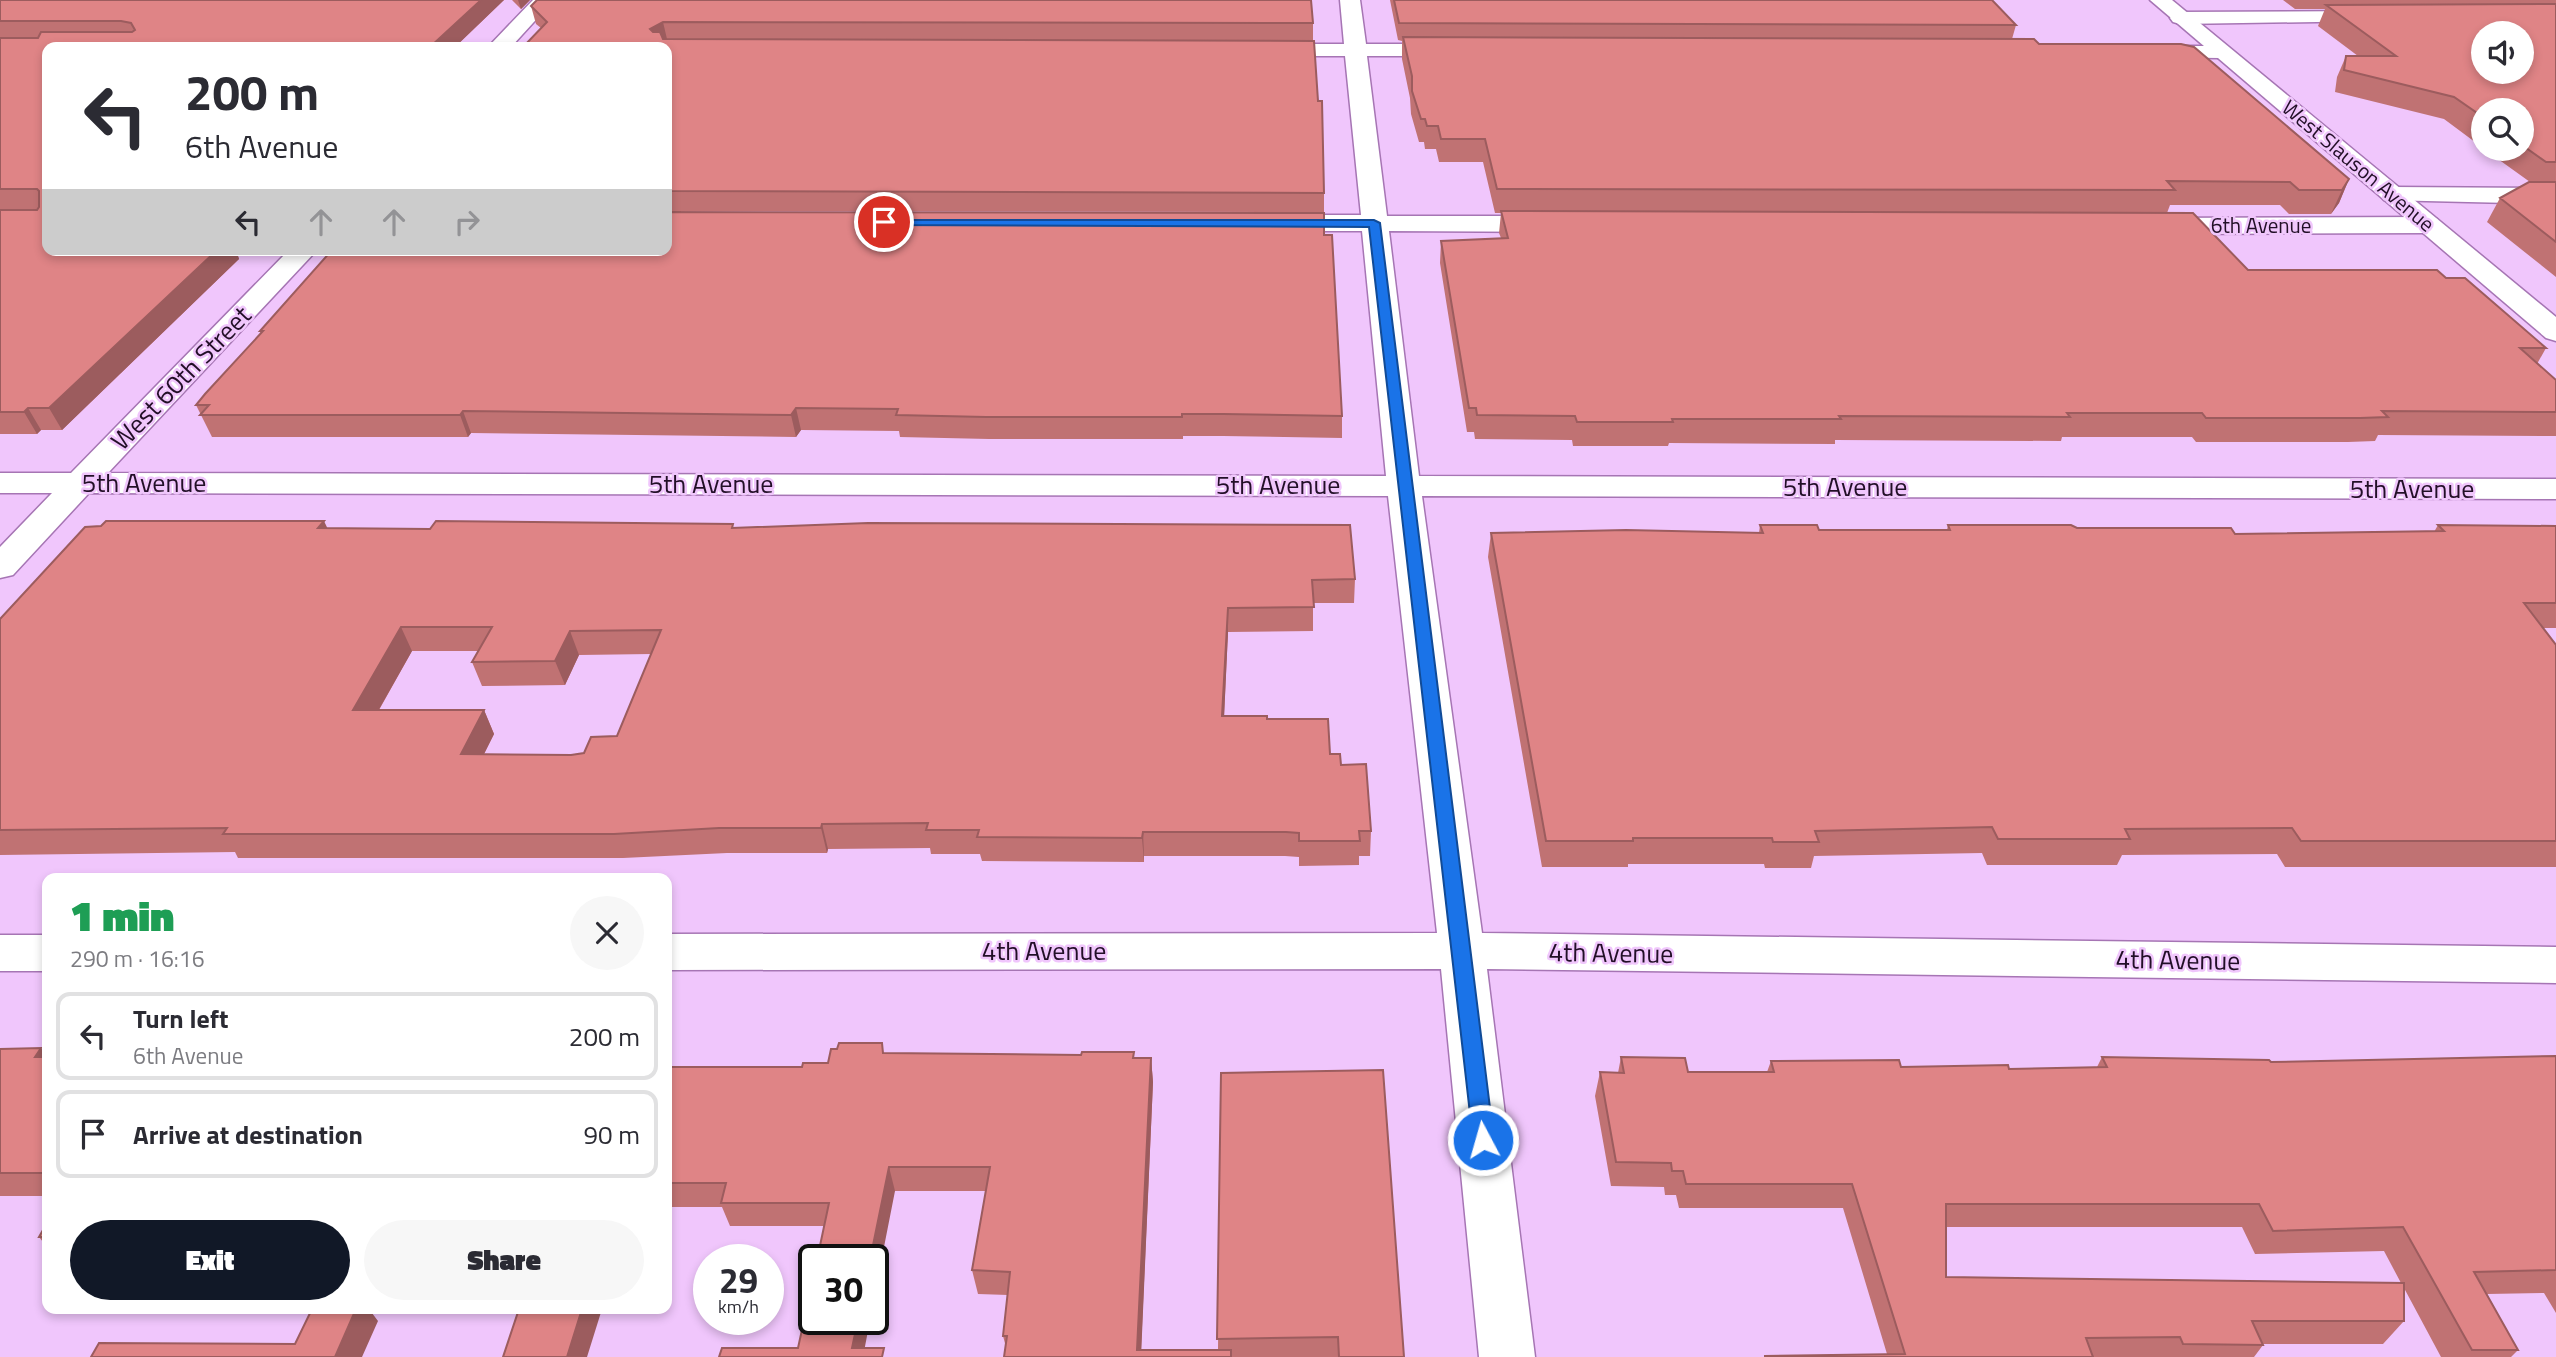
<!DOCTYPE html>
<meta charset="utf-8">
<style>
:root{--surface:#fff;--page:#f7f7f7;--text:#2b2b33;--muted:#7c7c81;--line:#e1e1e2;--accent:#111827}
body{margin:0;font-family:"Titillium Web",sans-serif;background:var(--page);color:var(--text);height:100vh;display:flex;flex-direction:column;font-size:26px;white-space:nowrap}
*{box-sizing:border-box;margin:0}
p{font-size:23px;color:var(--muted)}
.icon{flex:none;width:38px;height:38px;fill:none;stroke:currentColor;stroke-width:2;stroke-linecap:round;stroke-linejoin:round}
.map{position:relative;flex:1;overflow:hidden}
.side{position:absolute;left:42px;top:873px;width:630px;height:441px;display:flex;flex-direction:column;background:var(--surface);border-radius:14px;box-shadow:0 4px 10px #0003}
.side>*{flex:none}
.guide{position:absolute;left:42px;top:42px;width:630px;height:214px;border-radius:14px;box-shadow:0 4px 10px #0003;background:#fff;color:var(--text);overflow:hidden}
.buttons{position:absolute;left:2471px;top:21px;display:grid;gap:14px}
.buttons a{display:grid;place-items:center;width:63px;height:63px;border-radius:50%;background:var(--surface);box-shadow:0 4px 10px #0003;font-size:35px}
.speed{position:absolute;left:693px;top:1244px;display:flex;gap:14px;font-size:35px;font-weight:700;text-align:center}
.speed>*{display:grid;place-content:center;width:91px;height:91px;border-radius:50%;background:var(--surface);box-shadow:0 4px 10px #0003;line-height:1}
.speed small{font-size:18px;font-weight:400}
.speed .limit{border:4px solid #111;border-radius:10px;background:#fff;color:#111}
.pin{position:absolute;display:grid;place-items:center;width:60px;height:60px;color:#fff;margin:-30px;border:4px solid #fff;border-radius:50%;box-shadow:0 2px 7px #0007}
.me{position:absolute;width:77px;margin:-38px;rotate:354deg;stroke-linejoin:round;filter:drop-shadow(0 0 5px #0008)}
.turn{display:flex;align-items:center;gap:24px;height:147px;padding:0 28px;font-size:32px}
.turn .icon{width:91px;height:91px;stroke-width:2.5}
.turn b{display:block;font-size:49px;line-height:60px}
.lanes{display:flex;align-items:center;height:66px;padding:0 28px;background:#0003;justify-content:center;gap:35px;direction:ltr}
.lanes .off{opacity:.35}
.round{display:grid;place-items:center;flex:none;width:74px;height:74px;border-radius:37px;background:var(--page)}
.headline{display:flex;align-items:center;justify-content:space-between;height:119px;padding:0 28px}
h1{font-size:42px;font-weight:800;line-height:52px;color:#1e9e55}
.action{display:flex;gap:14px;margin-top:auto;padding:14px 28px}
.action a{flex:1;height:80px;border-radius:42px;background:var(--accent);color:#fff;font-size:28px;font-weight:800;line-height:80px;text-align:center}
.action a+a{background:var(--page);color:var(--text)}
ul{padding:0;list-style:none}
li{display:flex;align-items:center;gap:21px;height:88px;margin:0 14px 10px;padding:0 14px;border:4px solid var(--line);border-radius:14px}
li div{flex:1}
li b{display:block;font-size:26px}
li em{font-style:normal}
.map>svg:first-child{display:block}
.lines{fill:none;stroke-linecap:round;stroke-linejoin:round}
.street-casing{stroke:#a675b4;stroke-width:3}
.primary-casing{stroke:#a675b4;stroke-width:3}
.street{fill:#fff;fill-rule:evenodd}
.primary{fill:#fff;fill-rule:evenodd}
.wall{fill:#c07273;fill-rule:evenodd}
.shaded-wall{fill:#9c5c5e}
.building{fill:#df8486;stroke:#9c5c5e;stroke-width:2;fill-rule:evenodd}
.route{fill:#1a73e8;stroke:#114b97;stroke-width:2}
.labels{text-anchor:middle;stroke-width:5;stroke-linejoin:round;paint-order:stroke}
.far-street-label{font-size:21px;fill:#220f27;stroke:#f0c6fc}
.street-label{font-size:26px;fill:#220f27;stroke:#f0c6fc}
</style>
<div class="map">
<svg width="2556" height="1357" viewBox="0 0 2556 1357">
<rect width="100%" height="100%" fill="#f0c6fc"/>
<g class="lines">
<g class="street-casing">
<path id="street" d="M533 0H554L511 47H488Z
M1340 0H1360L1366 44H1455L1463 45 1466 50 1463 55 1455 56H1367L1387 216H1554L1563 218 1567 224 1563 230 1554 232 1389 231 1419 476 2556 479V499L1422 496 1482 933 2556 947V983L1487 969 1535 1357H1479L1441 969 667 970V934L1437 933 1388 496 89 493 13 575 0 578V547L52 493H0V473H71L289 250H317L108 473 1386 476 1362 231H1271L1262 229 1258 223 1262 217 1271 215H1361L1345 56H1263L1255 55 1252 50 1255 45 1263 44H1344Z
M2372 11 2379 13 2382 17 2379 21 2180 24 2173 22 2170 18 2173 14 2180 12Z
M2149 46H2220L2228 47 2231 52 2228 57 2220 58 2141 57 2138 52 2141 47Z
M2393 187 2556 188V204L2384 200 2380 195 2384 190Z
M2428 217 2437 219 2441 225 2437 231 2428 233 2153 234 2144 232 2140 226 2144 220 2153 218Z
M0 935H47V971H0Z"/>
</g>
<g class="primary-casing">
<path id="primary" d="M2150 0H2172L2556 317V341L2546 338Z"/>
</g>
<use href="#street" class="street"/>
<use href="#primary" class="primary"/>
</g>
<path class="wall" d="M0 0H504L238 256 239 259 62 430H41L37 434H0V210H37L38 209H0Z
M512 0H530L521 9Z
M1390 0H1992L2016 25 2012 39 2039 44 2349 179 2339 203 2331 214H2289L2280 205H2170L2167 213 2248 270 2446 278 2546 348 2537 364 2556 380V436L2378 435 2375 441 2348 442H2196L2192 437H2062L2061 441 1835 440V444L1669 443 1668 446H1573L1572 440 1475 439 1474 432H1467L1440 263 1441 241 1501 238 1499 233 1501 213H1495L1483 162H1439L1436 149H1425L1424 142H1419L1411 114 1410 98 1402 59V41L1398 40Z
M2283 0H2556V277L2487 222 2500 198 2530 182 2484 149H2522V110H2483V148L2444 119 2335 92 2337 77 2346 56H2358L2318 26 2325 9H2295Z
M531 6 1313 23V40H896L1318 101 1324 193V212L667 211V47L541 28 536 24Z
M1324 235 1342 416V438L1223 436H1183V439H989L900 437 899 431 801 430 796 437 471 433 468 437H212L196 405 261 334 260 331Z
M1760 525 1819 530H1947L1948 525 2077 528 2235 534 2434 532 2438 525 2556 526V628H2543L2556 645V867H2285L2277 854 2122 855 2117 865H1987L1982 853 1814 856 1811 868H1765L1764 864H1628V867H1542L1488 557 1491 533H1759Z
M328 528 430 529 734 528 1355 579 1354 603H1313V631L1228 632 1224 716 1267 719 1330 754 1341 765 1371 831 1370 856H1359V865L1299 866V857L1285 856H1144V862L982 861 980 854H931L930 848 828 849 827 853H727L623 858H238L235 852 0 855V619ZM412 651H478L472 662 482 686 565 685 579 655 651 654 617 736 584 753 571 755 484 754 494 734 484 710H379Z
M0 1049 47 1056V1196H0Z
M1134 1052V1058H1151L1153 1082 1141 1350H1218L1221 1073 1404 1357H1004L1006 1347 1003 1336 1008 1295 978 1294 972 1270 986 1191H895L824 1226H730L722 1207H667V1067H802L885 1053 1081 1055Z
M2556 1056V1313L2544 1293 2487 1294 2518 1350 2511 1357H2441L2404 1288V1321L2383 1344H2263V1345L2254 1357H1764L1765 1356 1887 1354 1843 1208H1679L1676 1195H1665L1664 1187 1611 1186 1595 1096 1600 1072 1618 1073 1621 1057 1688 1072H1767L1771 1061 1901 1067 2009 1069 2097 1067 2102 1057 2271 1062ZM1946 1227H2242L2255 1254 2384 1251 2401 1283 1946 1277Z
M47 1223V1247L39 1237Z"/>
<path class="shaded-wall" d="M481 0H504L455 47H430Z
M518 0H530L521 9Z
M663 22 667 39 654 46 650 29Z
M2349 179 2339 203 2331 214 2342 190Z
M217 250H244L238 256 239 259 62 430 49 408Z
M28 408 41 430 37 434 24 412Z
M796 408 801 430 796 437 791 415Z
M463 411 471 433 468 437 460 415Z
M324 521 335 544 318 528Z
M1228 608V632L1223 740 1222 716Z
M401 627 412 651 365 734 353 710Z
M570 631 579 655 565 685 555 661Z
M484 710 494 734 472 778 461 754Z
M822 824 828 849 827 853 821 828Z
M1143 832 1144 856V862L1142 838Z
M41 1048 47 1056 35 1057Z
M1151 1058 1153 1082 1141 1357 1137 1350Z
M889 1167 895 1191 873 1303V1260H870Z
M356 1309H369L378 1321 362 1357H335Z
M582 1309H602L587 1357H567Z
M858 1320H870L863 1357 852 1348Z"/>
<path class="building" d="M0 0H481L430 47H47V250H217L49 408H28L24 412H0V210H37L39 207V191L37 189H0V38H38L41 32H132L135 30 131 23 121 21H0Z
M537 0H1311L1313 23 663 22 650 29 653 32H660L663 39 1314 41 1318 101H1322L1324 193 667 191V47H523L547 22 531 6Z
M1394 0H1992L2016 25 1399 23Z
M2556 4V162H2546L2522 145V110H2483V117L2454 97 2344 70 2346 56H2396L2326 5ZM2483 33H2522V72H2483Z
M1403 37 2034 39 2039 44H2181L2194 47 2349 179 2342 190H2299L2290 182 2167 181 2175 190 1497 189 1485 139H1441L1438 126H1427L1425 119H1421L1412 91V76Z
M2529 182H2556V242L2500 198Z
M1501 211 2193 213 2248 270H2437L2446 278H2465L2546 348H2520L2556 380V412L2382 411 2388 417 2360 418H2206L2202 413H2067L2070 417 1839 416 1841 419H1672L1673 422H1577L1575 416 1477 415 1476 408H1469L1441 241 1508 238Z
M667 212 1324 213V235H1332L1342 416 1223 414H1182V417H986L896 415 898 409 796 408 791 415 463 411 460 415H200L209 405H196L205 394 263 331H260L332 250H667Z
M106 521H324L318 528 430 529 436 521 733 524 732 528 868 523 1350 525 1355 579 1312 580 1314 607 1228 608 1222 716H1267V719H1328L1330 754H1340L1341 765 1366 764 1371 831H1359L1360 841H1299V833L1286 832H1143L1142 838 977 837 979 830H926L928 823 822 824 821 828H719L614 834H223L227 828 0 830V619L85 527 101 526ZM401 627H492L472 662 555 661 570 631 661 630 617 736 591 737 584 753 571 755 461 754 484 710H353Z
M1760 525H1817L1819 530H1950L1948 525H2071L2077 528H2231L2235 534 2444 531 2438 525 2556 526V603H2524L2556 645V841H2301L2292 828 2125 829 2130 839H1998L1992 827 1815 831 1819 842H1773L1772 838H1633V841H1546L1491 533 1626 530 1763 533Z
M839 1043H882L883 1053 1081 1055 1082 1052H1134L1133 1058H1151L1137 1350H1231V1357H1004L1007 1336H1003L1010 1272 972 1270 990 1167H889L870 1260H817L829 1203H721L726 1183H667V1067H802L803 1063H828L831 1049H837Z
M41 1048 35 1057H47V1173H0V1049Z
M2556 1056V1270L2474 1272 2518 1350H2472L2403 1227 2273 1231 2259 1204H1946V1277L2404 1283V1321H2252L2263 1345 2183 1344 2180 1337 2086 1338 2093 1357H1765V1356L1905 1354 1852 1184H1686L1683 1171H1672L1671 1163 1616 1162 1600 1072 1624 1073 1621 1057 1685 1058 1688 1072H1774L1771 1061 1899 1060 1901 1067 2008 1065 2009 1069 2107 1067 2102 1057 2269 1060 2271 1062Z
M1383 1070 1404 1357H1339L1338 1337 1217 1339 1221 1073Z
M47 1223V1237H39Z
M814 1275V1320H858L852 1348H884L882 1357H719L722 1348H798Z
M312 1309H356L335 1357H91L99 1343 295 1344Z
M519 1309H582L567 1357H503Z"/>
<path class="route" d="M881 220H1374L1380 223 1494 1140 1491 1147 1483 1149 1476 1147 1473 1140 1369 227 884 225 879 222Z"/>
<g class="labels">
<g class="far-street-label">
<text transform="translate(2358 166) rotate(40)" y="7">West Slauson Avenue</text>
<text x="2261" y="233">6th Avenue</text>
</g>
<g class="street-label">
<text transform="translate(181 378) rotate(-46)" y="9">West 60th Street</text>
<text x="144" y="492">5th Avenue</text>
<text x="711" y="493">5th Avenue</text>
<text x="1278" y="494">5th Avenue</text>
<text x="1845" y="496">5th Avenue</text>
<text x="2412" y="498">5th Avenue</text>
<text x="1044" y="960">4th Avenue</text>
<text transform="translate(1611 953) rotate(1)" y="9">4th Avenue</text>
<text transform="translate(2178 960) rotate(1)" y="9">4th Avenue</text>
</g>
</g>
</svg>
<div class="buttons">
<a><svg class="icon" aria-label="sound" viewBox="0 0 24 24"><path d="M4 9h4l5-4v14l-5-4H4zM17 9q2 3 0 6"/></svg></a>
<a><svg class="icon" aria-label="search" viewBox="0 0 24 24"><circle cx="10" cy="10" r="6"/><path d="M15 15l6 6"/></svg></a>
</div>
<div class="speed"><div>29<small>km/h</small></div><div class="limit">30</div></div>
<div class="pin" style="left:884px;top:222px;background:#d93025"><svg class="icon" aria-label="arrive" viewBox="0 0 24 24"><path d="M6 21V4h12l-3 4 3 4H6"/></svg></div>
<svg class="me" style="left:1483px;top:1140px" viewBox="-20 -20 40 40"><circle r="17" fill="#1a73e8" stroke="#fff" stroke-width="3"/><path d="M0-11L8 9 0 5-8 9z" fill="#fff"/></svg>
<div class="guide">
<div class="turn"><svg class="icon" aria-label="left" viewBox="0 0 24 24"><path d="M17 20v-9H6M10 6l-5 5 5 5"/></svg><div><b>200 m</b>6th Avenue</div></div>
<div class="lanes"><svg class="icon" aria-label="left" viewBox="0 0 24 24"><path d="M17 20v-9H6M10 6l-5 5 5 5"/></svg><svg class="icon off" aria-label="ahead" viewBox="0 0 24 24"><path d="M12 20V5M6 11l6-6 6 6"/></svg><svg class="icon off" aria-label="ahead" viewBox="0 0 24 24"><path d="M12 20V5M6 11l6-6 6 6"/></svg><svg class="icon off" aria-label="right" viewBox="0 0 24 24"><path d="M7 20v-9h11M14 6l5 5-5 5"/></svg></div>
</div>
<section class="side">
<div class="headline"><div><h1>1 min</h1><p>290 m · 16:16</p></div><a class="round"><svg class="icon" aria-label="close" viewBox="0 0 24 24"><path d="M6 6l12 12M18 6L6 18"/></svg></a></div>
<ul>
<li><svg class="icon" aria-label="left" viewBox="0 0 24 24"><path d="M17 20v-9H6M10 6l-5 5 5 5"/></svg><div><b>Turn left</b><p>6th Avenue</p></div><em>200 m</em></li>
<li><svg class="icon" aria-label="arrive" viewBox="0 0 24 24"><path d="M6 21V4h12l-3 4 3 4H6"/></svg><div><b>Arrive at destination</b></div><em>90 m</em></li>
</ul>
<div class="action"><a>Exit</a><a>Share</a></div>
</section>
</div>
